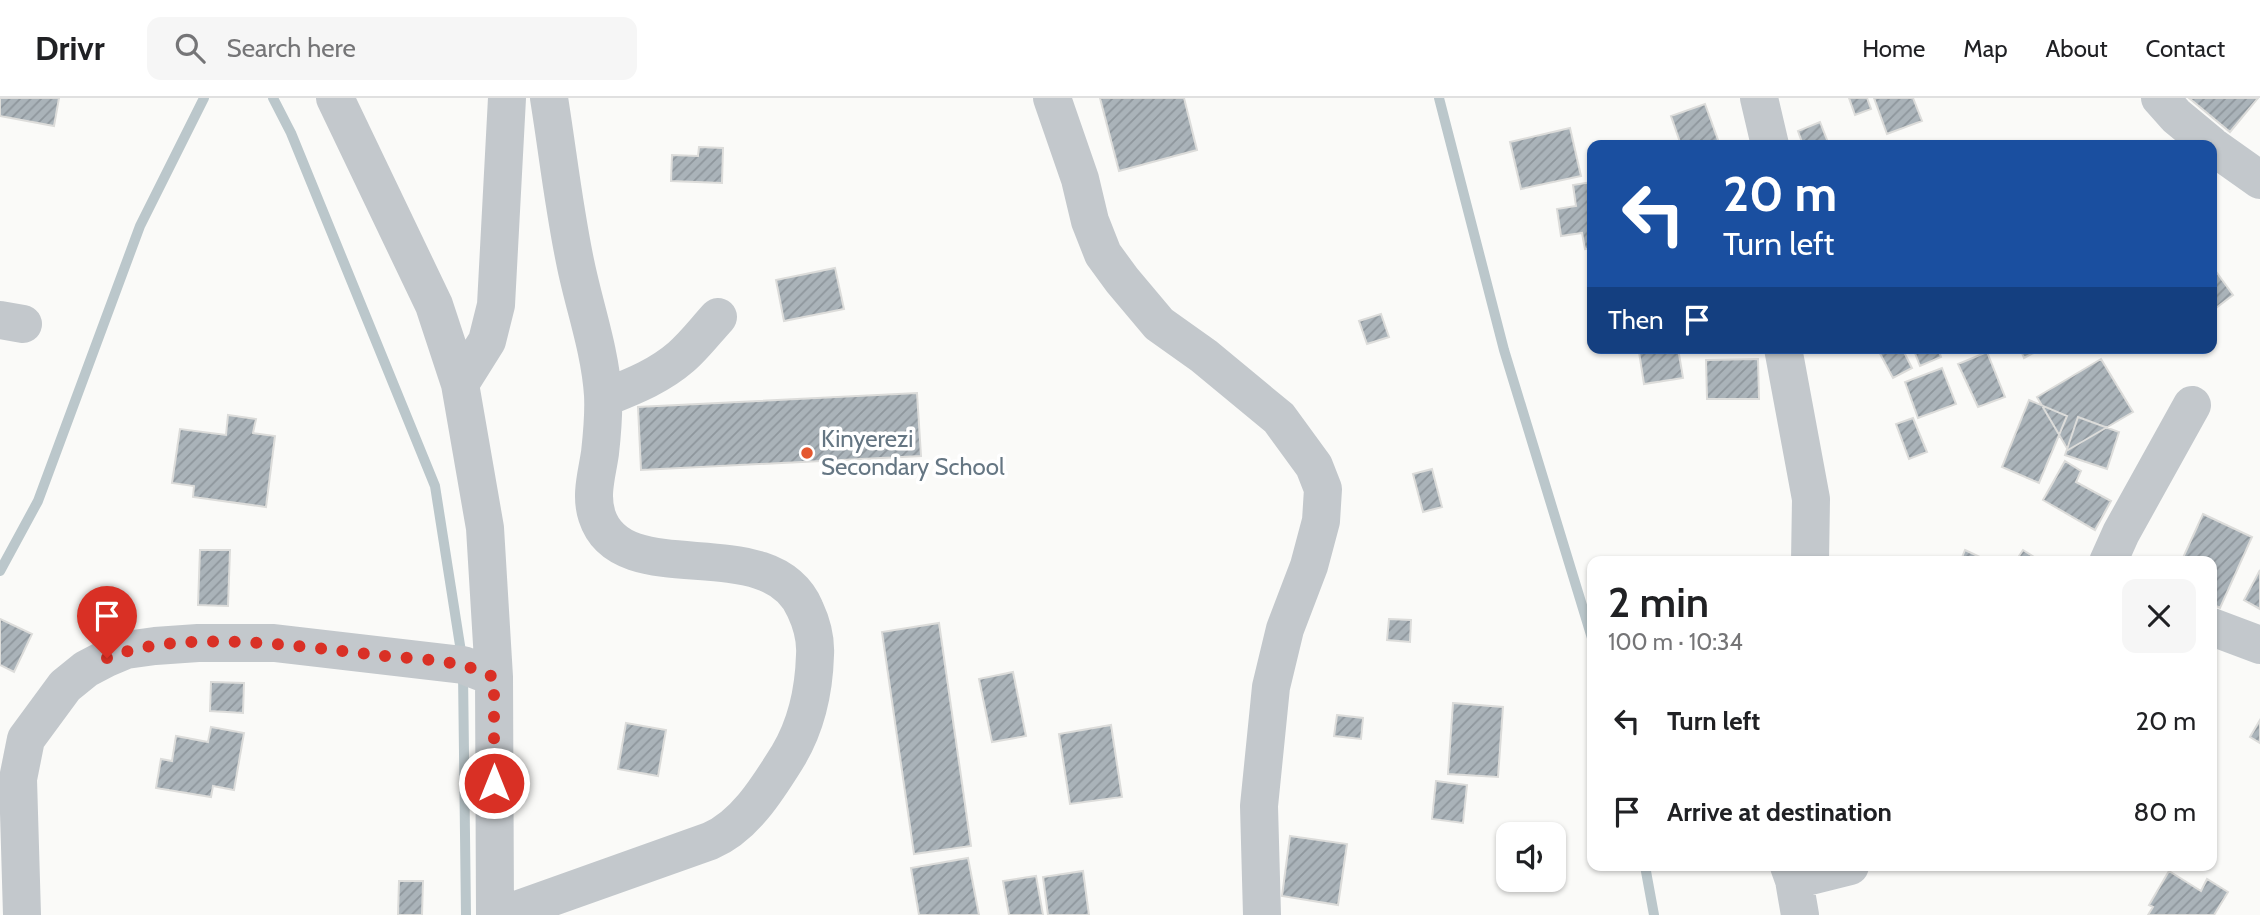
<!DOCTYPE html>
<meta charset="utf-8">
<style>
:root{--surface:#fff;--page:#f6f6f6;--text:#202124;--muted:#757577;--line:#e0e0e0}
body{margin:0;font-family:Cabin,sans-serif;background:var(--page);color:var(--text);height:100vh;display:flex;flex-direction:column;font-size:26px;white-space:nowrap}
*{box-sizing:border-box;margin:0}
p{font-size:23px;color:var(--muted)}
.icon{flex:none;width:38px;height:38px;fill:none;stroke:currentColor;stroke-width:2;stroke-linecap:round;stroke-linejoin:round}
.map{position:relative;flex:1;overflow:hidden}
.sheet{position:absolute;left:1587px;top:458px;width:630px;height:315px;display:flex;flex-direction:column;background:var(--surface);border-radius:14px;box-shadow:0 2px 5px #0004}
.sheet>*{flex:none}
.top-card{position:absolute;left:1587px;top:42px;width:630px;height:214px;border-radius:14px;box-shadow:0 2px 5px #0004;background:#1a4fa0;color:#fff;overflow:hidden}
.fabs{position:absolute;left:1496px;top:724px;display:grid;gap:14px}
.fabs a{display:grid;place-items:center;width:70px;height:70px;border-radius:14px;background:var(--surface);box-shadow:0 2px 5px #0004;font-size:35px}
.pin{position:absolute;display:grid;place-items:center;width:60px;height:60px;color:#fff;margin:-72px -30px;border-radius:50% 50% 50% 0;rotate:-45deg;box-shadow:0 0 7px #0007}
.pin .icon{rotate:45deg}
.me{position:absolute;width:77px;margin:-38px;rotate:0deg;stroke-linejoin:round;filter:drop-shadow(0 0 5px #0008)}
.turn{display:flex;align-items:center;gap:24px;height:147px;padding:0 21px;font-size:32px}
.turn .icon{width:91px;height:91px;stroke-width:2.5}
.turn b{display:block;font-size:49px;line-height:60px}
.then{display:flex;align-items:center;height:66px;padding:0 21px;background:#0003;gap:14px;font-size:26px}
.round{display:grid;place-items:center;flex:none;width:74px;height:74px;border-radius:14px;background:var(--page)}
.headline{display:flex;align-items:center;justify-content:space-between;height:119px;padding:0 21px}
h1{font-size:42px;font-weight:600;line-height:52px}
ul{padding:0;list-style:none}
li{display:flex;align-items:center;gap:21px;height:91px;padding:0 21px}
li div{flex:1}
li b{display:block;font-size:26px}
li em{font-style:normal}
header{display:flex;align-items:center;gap:42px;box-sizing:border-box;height:98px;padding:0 35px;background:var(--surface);border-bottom:2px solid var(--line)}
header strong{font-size:33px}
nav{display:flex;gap:38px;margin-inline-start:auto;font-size:24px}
.search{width:490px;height:63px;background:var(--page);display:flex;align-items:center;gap:18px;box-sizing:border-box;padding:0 24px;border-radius:14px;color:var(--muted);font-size:26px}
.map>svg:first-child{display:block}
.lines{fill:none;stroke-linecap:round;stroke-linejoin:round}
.stream{stroke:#bbc7cb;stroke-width:10}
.building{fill:url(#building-hatch);stroke:#dcdcda;stroke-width:2}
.minor{stroke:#c3c8cc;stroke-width:38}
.route{stroke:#d93025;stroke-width:12;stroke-dasharray:0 21.6}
.poi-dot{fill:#e4572e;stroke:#fff;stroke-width:2.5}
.labels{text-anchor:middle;stroke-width:7;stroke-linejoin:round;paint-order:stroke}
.poi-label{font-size:24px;fill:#657683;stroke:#fff;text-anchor:start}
</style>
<header>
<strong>Drivr</strong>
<div class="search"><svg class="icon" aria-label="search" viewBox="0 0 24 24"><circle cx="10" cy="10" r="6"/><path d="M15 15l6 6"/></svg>Search here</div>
<nav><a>Home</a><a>Map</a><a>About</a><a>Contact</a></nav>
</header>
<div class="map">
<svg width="2260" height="817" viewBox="0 0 2260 817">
<defs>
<pattern id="building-hatch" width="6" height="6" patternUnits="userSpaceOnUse" patternTransform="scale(1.75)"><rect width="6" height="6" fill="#aab3b9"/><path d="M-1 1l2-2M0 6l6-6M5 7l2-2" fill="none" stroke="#8e969c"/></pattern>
</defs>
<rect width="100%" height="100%" fill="#fafaf8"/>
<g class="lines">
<path class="stream" d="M273 0 291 35 435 388 462 560
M1439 0 1504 252 1592 540
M0 473 38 403 140 128 204 0
M463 575 466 817
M1645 768 1654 817"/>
</g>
<path class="building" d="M0 0H59L54 28 0 18Z
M1100 0H1184L1197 52 1119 73Z
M1849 0H1867L1871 11 1855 17Z
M1874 0H1913L1922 23 1887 36Z
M2189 0H2258L2230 34Z
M1705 6 1718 42 1705 47H1681L1671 18Z
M1820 24 1829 47H1803L1798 33Z
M1570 30 1581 78 1521 91 1510 44Z
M699 49 723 50 722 85 671 83 672 57 698 58Z
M1592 84V150L1585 151 1582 135 1561 138 1557 111 1576 108 1573 87Z
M2212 168 2233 197 2212 213Z
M835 170 844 211 784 223 776 182Z
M1381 216 1389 239 1367 246 1359 223Z
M1662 250H1678L1683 280 1644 286 1639 254Z
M1877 250H1902L1912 270 1893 280Z
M1913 250H1938L1941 259 1920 268Z
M2020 250H2043L2024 260Z
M1987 254 2005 299 1978 309 1958 266Z
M1758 261 1759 301H1707L1706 262Z
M2101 261 2133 314 2068 352 2037 299Z
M1942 270 1956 306 1918 320 1905 284Z
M917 295 921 358 641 372 638 309Z
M2029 302 2067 318 2039 385 2002 369Z
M228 317 256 321 253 335 275 338 266 409 193 399 194 388 172 385 180 331 226 337Z
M2078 319 2119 334 2107 371 2065 357Z
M1913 320 1927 354 1909 361 1896 326Z
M2065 363 2081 373 2076 384 2111 403 2095 432 2043 402Z
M1432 371 1442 409 1423 414 1413 376Z
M2203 416 2252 439 2220 510 2212 506V464H2181Z
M200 452H230L228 508 198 507Z
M1965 452 1982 460 1980 464 1961 462Z
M2023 452 2042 464H2015Z
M2260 472V511L2244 502Z
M0 521 32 536 14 574 0 567Z
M1389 521 1411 522 1410 544 1387 542Z
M939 525 971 748 914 756 882 534Z
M1013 574 1026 638 992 644 979 581Z
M211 584 244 585 243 615 210 613Z
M1453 605 1503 609 1498 679 1448 676Z
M1337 617 1363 620 1361 641 1334 638Z
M2260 622V645L2250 639Z
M626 625 666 632 658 678 618 671Z
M1111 627 1122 699 1070 706 1059 636Z
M211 629 244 635 234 692 213 688 211 699 156 690 161 661 172 663 176 638 208 644Z
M1436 683 1467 687 1463 725 1432 721Z
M1290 738 1347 746 1338 807 1282 798Z
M968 760 979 817H919L911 770Z
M1083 773 1089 817H1048L1043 779Z
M2169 773 2201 793 2207 781 2228 794 2214 817H2148L2153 809 2149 807Z
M1036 778 1043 817H1009L1003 783Z
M399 783H423L422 817H398Z"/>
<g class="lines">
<path class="minor" d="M335 0 434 207 460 286 485 430 494 579 495 817
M1052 0 1080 81 1090 123 1103 156 1122 182 1159 226 1204 258 1279 320 1314 368 1323 391 1321 423 1309 468 1285 531 1271 589 1259 708 1262 817
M1759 0 1770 47
M2160 0 2176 18 2211 47
M2212 48 2260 82
M0 222 23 226
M1783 250 1811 401 1810 464
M460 286 487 243 496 207 507 0
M604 300C631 289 658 279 681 259 694 248 706 232 718 219
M2108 464 2121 435 2192 307
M2212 529 2260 547
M1789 768 1794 782 1800 817
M1794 782 1850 768
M22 817 18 681 26 641 65 588 86 571 107 560 126 552 155 548 198 545H274L463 567 494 579
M502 817 710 743C745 728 768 690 788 658 806 628 814 592 815 557 816 541 812 526 805 511 770 429 622 496 597 418 590 397 597 376 600 355 602 337 604 315 603 297 600 252 585 211 576 168 564 112 558 56 549 0"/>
</g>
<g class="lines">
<path class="route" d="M107 560C178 531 292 547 367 556 397 560 436 560 464 568 474 570 484 575 494 579V685"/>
</g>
<circle class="poi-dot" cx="807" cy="355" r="7"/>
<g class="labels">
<g class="poi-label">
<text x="821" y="349">Kinyerezi<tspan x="821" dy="28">Secondary School</tspan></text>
</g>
</g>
</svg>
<div class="fabs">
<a><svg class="icon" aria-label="sound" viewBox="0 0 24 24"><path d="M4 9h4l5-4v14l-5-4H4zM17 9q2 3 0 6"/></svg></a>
</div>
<div class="pin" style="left:107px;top:560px;background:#d93025"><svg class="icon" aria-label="arrive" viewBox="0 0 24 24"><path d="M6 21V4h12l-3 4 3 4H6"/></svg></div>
<svg class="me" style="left:494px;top:685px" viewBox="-20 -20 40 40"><circle r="17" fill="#d93025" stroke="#fff" stroke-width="3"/><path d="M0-11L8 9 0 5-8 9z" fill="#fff"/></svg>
<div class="top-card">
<div class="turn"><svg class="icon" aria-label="left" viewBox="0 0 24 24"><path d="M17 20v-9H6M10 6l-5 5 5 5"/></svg><div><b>20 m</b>Turn left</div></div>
<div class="then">Then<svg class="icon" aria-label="arrive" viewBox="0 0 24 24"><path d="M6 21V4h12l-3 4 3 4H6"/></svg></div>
</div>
<section class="sheet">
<div class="headline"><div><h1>2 min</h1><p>100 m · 10:34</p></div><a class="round"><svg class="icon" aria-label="close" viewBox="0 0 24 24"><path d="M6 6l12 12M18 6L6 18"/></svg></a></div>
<ul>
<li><svg class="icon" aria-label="left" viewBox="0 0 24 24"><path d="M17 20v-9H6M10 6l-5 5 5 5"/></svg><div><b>Turn left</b></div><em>20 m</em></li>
<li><svg class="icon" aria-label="arrive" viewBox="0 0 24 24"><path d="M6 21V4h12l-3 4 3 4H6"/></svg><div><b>Arrive at destination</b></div><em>80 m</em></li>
</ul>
</section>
</div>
